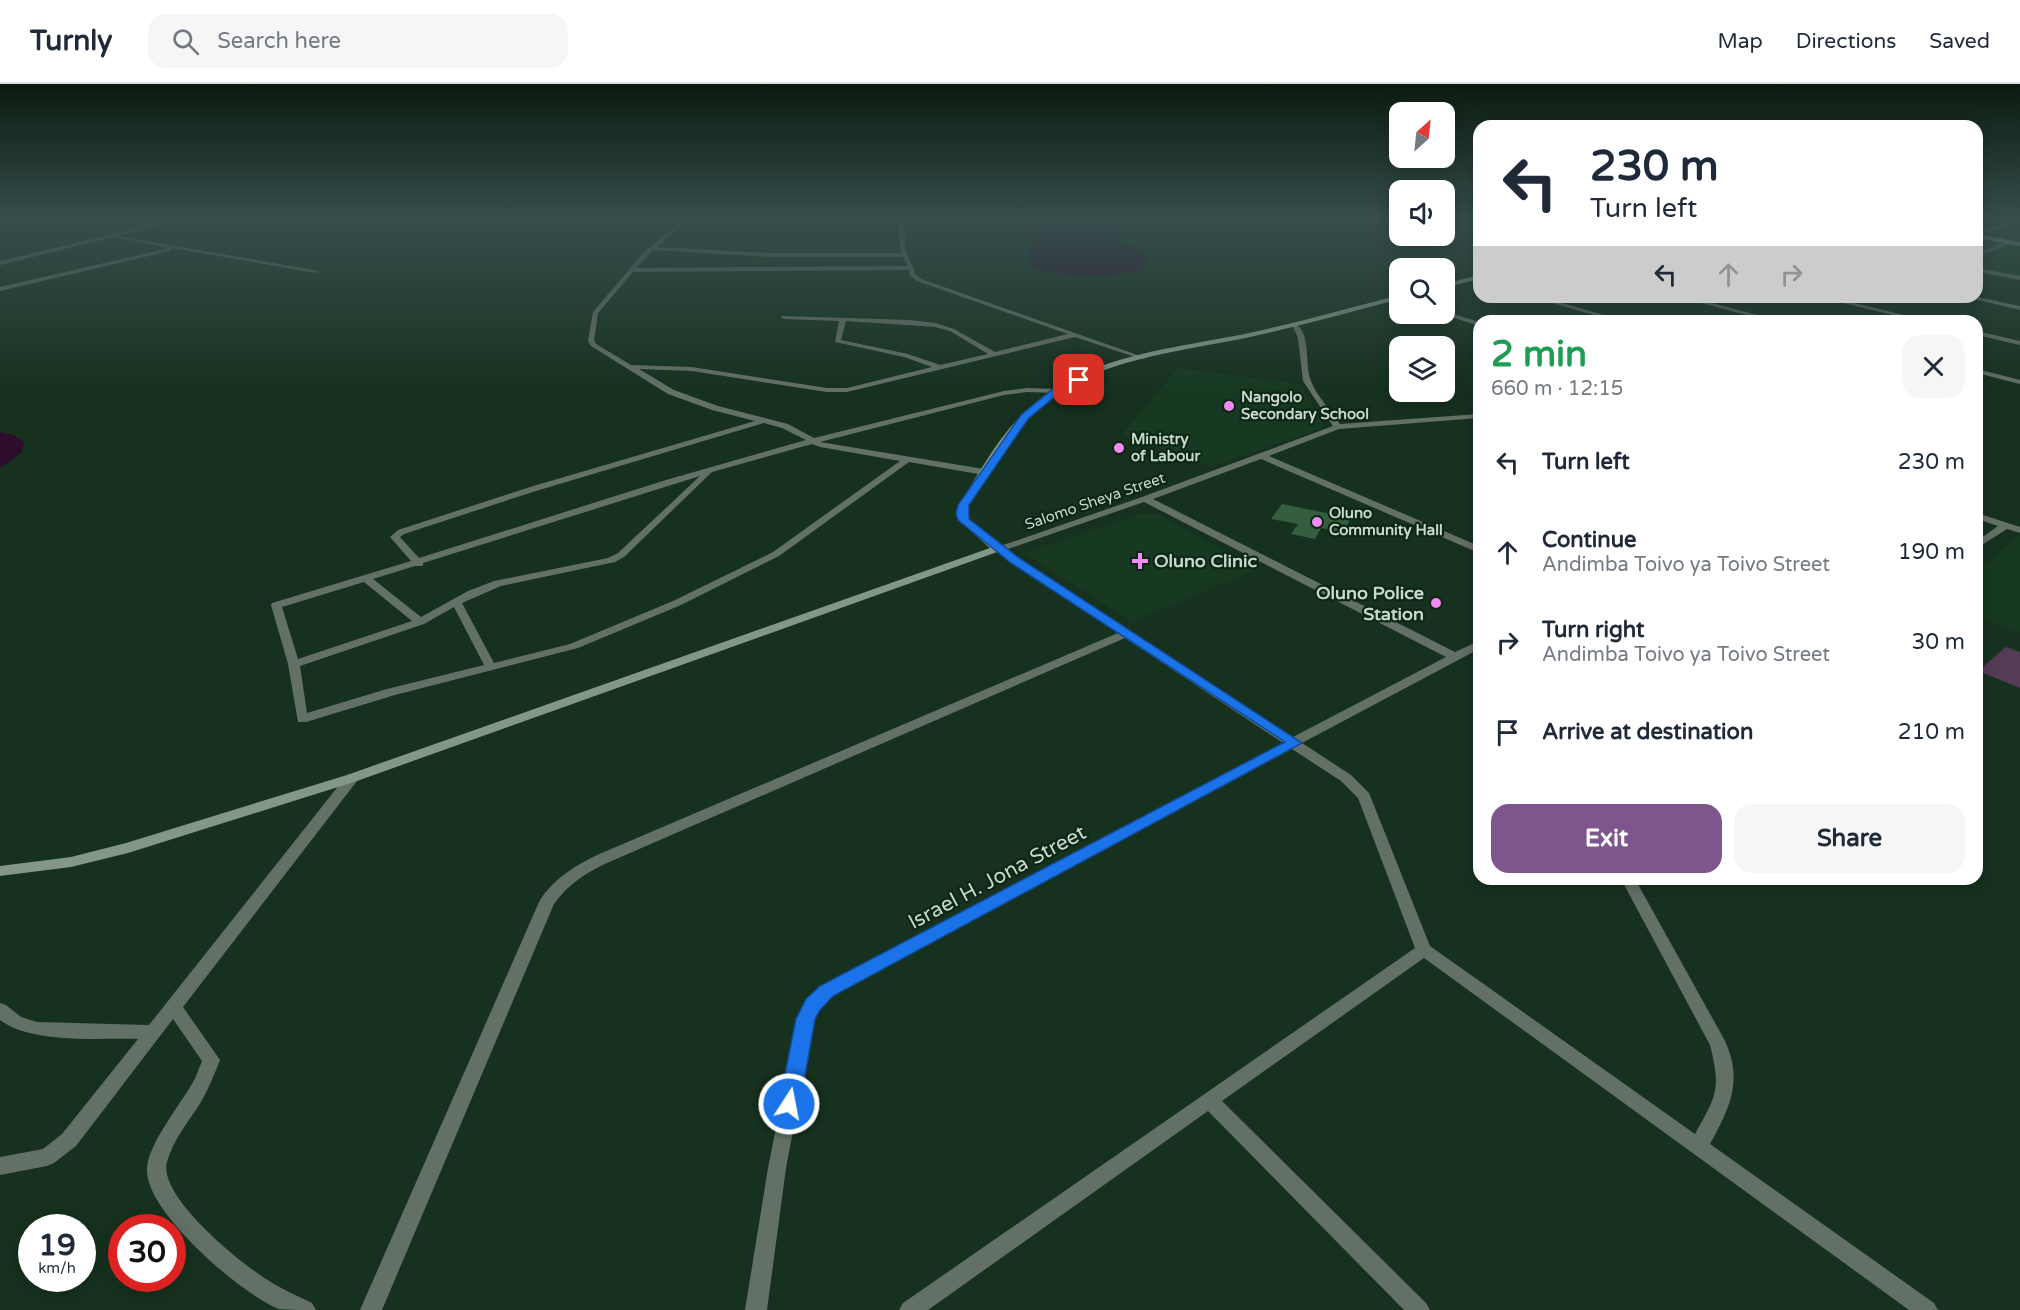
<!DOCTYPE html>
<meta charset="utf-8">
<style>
:root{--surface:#fff;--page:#f6f6f7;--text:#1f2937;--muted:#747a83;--line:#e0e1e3;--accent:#7e558c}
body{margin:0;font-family:"Varela Round",sans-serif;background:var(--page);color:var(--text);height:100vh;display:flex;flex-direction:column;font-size:22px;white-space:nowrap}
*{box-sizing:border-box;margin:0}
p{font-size:20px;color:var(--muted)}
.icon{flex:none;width:33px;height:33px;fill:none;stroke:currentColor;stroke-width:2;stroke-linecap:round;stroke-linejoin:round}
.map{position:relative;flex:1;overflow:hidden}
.panel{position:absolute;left:1473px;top:231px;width:510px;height:570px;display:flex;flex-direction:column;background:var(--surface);border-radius:18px;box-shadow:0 3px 15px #0003}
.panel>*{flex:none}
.banner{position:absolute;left:1473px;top:36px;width:510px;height:183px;border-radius:18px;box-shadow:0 3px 15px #0003;background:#fff;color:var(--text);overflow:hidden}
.needle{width:39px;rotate:27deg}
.fabs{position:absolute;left:1389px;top:18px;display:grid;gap:12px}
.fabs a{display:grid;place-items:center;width:66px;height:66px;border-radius:12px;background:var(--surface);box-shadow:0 3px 15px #0003;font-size:30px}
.speed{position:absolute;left:18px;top:1130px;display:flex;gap:12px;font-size:30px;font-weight:700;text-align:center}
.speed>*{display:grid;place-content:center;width:78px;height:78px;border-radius:50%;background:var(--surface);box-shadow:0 3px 15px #0003;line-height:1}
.speed small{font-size:15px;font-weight:400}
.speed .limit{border:9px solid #d22;background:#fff;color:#111}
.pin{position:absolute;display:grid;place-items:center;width:51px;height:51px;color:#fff;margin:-26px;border-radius:12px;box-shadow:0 3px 9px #0006}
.me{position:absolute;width:66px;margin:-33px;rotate:11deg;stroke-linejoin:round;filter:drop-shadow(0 0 4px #0008)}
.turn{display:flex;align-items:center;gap:21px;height:126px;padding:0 18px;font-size:27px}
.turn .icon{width:78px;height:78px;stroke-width:2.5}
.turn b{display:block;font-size:42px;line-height:51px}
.lanes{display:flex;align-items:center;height:57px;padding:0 18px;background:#0003;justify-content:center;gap:30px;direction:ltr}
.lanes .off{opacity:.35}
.round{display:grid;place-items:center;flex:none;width:63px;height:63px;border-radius:18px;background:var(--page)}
.head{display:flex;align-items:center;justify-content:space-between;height:102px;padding:0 18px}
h1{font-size:36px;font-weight:700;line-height:45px;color:#1e9e55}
.primary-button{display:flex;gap:12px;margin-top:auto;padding:12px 18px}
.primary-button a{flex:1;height:69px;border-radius:18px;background:var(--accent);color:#fff;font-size:24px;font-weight:700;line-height:69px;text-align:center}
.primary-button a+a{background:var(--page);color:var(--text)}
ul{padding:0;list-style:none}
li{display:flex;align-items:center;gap:18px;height:90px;padding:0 18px}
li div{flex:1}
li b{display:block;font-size:22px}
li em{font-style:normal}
header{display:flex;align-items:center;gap:36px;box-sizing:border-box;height:84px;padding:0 30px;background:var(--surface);border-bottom:2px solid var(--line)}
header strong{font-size:28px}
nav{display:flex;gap:33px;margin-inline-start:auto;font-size:21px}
.search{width:420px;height:54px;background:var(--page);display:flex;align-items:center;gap:15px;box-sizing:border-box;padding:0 21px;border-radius:18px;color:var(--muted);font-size:22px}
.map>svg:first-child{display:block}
.built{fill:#173921}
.green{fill:#553b55}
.water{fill:#2c0d2c}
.building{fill:#335e3f}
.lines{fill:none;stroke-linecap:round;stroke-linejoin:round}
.street{fill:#637066;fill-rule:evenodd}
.secondary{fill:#839787;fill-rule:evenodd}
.primary{fill:#9bb5a1;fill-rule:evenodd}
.route{fill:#1a73e8;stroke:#114b97;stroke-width:1.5}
.poi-dot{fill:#f28af3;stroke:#0c2714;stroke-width:2}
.labels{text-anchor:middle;stroke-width:4.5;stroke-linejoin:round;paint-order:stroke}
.far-poi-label{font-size:15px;font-weight:bold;fill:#c8d8cb;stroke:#0c2714;text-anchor:start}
.far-street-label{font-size:15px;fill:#c8d8cb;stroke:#0c2714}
.poi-label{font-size:18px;font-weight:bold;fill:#c8d8cb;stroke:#0c2714;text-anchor:start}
.near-street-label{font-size:21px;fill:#c8d8cb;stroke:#0c2714}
</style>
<header>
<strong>Turnly</strong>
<div class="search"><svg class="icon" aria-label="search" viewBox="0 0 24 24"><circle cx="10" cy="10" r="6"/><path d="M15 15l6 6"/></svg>Search here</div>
<nav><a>Map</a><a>Directions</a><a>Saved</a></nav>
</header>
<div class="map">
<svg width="2020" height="1226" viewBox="0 0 2020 1226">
<rect width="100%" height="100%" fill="#16311e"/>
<path class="built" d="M1977 136H2016L2012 138 2020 140V194L1977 186Z
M1178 284 1301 300 1324 343 1211 383 1121 351Z
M1139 430H1158L1258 485 1132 538 1024 469Z
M2019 452H2020V549L1977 533V485Z"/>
<path class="green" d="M2006 563 2020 568V604L1978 587Z"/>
<path class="water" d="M1054 136H1131V140L1116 147 1114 155 1138 165 1148 176 1141 186C1104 195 1068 194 1031 183L1027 165 1037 146Z
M0 348 14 351 24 358 22 368 0 384Z"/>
<path class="building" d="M1282 420 1351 434 1343 449 1321 444 1315 455 1291 450 1298 440 1271 435Z"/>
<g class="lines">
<path class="street" d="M172 136H180L118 152 319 187 316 189 172 164 170 167 0 207V203L169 164 113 153 0 181V177Z
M683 136H688L657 163 771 169H901L898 140 832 136 902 138C907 147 903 158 906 168 909 178 914 182 915 190L921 195 1146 274 1141 275 1075 253 847 308H827L692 287 639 285 674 306 718 322 788 340 814 354 1004 307 1027 304 1056 305 1060 307 1056 309 1027 308 1004 311 820 358 984 385 988 388 984 391 909 378 779 472 681 521 578 564 395 611 306 638H298L288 580 271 521 272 519 411 477 390 453 398 446 530 403 755 337 712 326 668 310 591 262 588 257 593 228 643 169ZM653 166 771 173H903L908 182 636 184ZM909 186 910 192 917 197 1068 250 995 268 954 245 936 239 911 236 782 232 781 233 784 235 839 237 835 258 904 273 932 283 847 304H827L692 283 631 281 596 260 594 257 598 229 633 188ZM846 237 935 243 950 247 988 270 940 281 908 270 841 256ZM764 339 782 344 806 356 666 396 419 474 400 453 404 450 536 407ZM812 360 820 363 900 377 773 468 673 517 570 560 494 579 462 519 501 502 615 478 624 473 712 388ZM700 392 618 469 608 474 494 497 468 507 421 533 373 495 415 482H423V479ZM364 498 412 537 298 575 282 523ZM454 523 484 581 387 605 307 629 300 582 424 540Z
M2010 139H2020V141H2010L1977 151V147Z
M2011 156 2013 159 1977 173V169Z
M1977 184 2020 192V196L1977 188Z
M1531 213H1541L1625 237H1615Z
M1679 213H1689L1780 237H1769Z
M1818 213H1829L1929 237H1918Z
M1966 213H1977L2020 222V226Z
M1444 227 1479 238V242L1442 230Z
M1295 239C1312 251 1304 280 1311 297 1316 311 1332 328 1340 340L1479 330V334L1339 345 1269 372 1479 462V469L1261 375 1153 415 1455 568 1479 557V565L1302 659 1351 691 1369 709 1430 862 1695 1050C1717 1011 1721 1005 1710 961L1621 795H1635L1724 955C1744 996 1730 1023 1710 1060L1934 1219 1938 1226H1909L1424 874 1222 1017 1426 1219 1430 1226H1404L1208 1027 928 1226H899L903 1219 1415 864 1358 714 1341 697 1292 665 832 912 819 924 814 935 786 1084 767 1226H745L768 1084 798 935 807 915 820 902 1283 659 1125 554 607 779C586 789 568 800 554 820L382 1226H360L539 818C553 795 573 783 597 771L1118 549 992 465 1142 413 1333 342 1303 297 1298 254 1292 241ZM1144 418 1446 573 1293 653 1005 466Z
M1977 247 2020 257V261L1977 251Z
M1977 285 2020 296V300L1977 289Z
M1977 429 2020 443V449L2007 445 1977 464V457L1998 442 1977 435Z
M352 690 359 694 357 697 183 923 220 976C214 991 209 1004 201 1018 189 1037 173 1056 167 1078 158 1110 231 1171 256 1188 273 1201 293 1210 312 1219L316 1226C305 1226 289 1226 279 1225 241 1210 147 1129 147 1087 146 1062 181 1020 193 998 197 991 199 984 202 977L173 935 76 1062 54 1079 47 1082 0 1091V1073L43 1065 62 1050 138 955C99 954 31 960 0 936V919L6 921 21 933 37 938 149 941 347 691Z"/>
<path class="secondary" d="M1479 191V195L1444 204V200Z
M1400 211V215C1350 228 1300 242 1250 253 1180 268 1097 274 1040 322 1009 348 989 387 969 421L967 430 968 435 1000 463V467L357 697 128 769 71 783 0 792V782L71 773 126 759 347 691 990 464 961 438 957 430 959 421C981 386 1002 345 1035 319 1093 270 1178 264 1249 249 1300 238 1349 224 1400 211Z"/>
<path class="primary" d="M1977 150 2020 158V162L1977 154Z"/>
</g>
<linearGradient id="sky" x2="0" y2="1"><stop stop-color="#0c1b10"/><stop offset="0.44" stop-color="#364e4c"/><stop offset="1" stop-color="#364e4c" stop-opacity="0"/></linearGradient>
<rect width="2020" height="308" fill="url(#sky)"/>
<path class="route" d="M1076 294 1083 296 1059 309 1028 335 969 421V435L1019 474 1302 659 833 912 820 926 815 935 800 1020 797 1026 789 1029 782 1026 779 1020 796 935 806 915 820 902 1285 658 1011 479 958 436 956 430 958 421 1021 331 1053 305Z"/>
<g class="poi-dot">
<circle cx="1229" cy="322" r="6"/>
<circle cx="1119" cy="364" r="6"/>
<circle cx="1317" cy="438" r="6"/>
<path d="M1137 468h6v6h6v6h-6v6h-6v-6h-6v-6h6z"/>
<circle cx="1436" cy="519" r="6"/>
</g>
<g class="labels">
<g class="far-poi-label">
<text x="1241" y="318">Nangolo<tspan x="1241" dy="17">Secondary School</tspan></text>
<text x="1131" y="360">Ministry<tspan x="1131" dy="17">of Labour</tspan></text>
<text x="1329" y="434">Oluno<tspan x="1329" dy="17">Community Hall</tspan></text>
</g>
<g class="far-street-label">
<text transform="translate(1095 417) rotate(-19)" y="5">Salomo Sheya Street</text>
</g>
<g class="poi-label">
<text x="1154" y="483">Oluno Clinic</text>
<text x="1424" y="515" text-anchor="end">Oluno Police<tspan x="1424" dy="21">Station</tspan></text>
</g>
<g class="near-street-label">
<text transform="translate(997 793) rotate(-28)" y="7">Israel H. Jona Street</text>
</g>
</g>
</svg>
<div class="fabs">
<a><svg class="needle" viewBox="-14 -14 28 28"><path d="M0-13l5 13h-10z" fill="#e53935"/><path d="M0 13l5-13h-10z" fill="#747a83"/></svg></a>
<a><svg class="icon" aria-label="sound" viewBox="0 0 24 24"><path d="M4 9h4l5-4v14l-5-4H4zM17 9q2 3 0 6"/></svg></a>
<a><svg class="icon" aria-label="search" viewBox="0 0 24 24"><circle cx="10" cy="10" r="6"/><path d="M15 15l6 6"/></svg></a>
<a><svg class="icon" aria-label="layers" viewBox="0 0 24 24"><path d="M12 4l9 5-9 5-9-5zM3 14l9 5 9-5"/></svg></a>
</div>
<div class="speed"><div>19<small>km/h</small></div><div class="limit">30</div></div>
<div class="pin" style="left:1079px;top:296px;background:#d93025"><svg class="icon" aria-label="arrive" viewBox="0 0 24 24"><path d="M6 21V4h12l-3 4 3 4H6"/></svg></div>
<svg class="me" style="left:789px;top:1020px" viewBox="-20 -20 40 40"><circle r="17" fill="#1a73e8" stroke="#fff" stroke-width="3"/><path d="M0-11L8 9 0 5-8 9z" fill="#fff"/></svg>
<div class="banner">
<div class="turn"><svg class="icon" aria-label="left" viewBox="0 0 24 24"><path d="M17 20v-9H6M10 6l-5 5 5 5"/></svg><div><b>230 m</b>Turn left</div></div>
<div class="lanes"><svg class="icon" aria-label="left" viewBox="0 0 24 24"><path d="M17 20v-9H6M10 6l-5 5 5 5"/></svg><svg class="icon off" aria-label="ahead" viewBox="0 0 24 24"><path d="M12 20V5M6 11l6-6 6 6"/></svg><svg class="icon off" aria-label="right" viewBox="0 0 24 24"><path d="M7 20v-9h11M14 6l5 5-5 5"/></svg></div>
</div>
<section class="panel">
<div class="head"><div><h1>2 min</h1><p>660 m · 12:15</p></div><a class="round"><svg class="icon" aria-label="close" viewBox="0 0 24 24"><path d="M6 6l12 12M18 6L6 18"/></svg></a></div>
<ul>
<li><svg class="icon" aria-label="left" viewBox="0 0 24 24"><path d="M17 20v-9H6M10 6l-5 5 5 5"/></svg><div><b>Turn left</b></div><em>230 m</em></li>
<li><svg class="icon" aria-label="ahead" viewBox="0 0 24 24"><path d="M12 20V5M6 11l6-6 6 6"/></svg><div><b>Continue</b><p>Andimba Toivo ya Toivo Street</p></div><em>190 m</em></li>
<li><svg class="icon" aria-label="right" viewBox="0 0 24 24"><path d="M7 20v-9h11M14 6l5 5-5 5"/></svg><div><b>Turn right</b><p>Andimba Toivo ya Toivo Street</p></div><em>30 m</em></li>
<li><svg class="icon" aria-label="arrive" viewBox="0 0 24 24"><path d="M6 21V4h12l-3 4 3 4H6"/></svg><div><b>Arrive at destination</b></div><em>210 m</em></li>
</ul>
<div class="primary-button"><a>Exit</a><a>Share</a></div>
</section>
</div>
